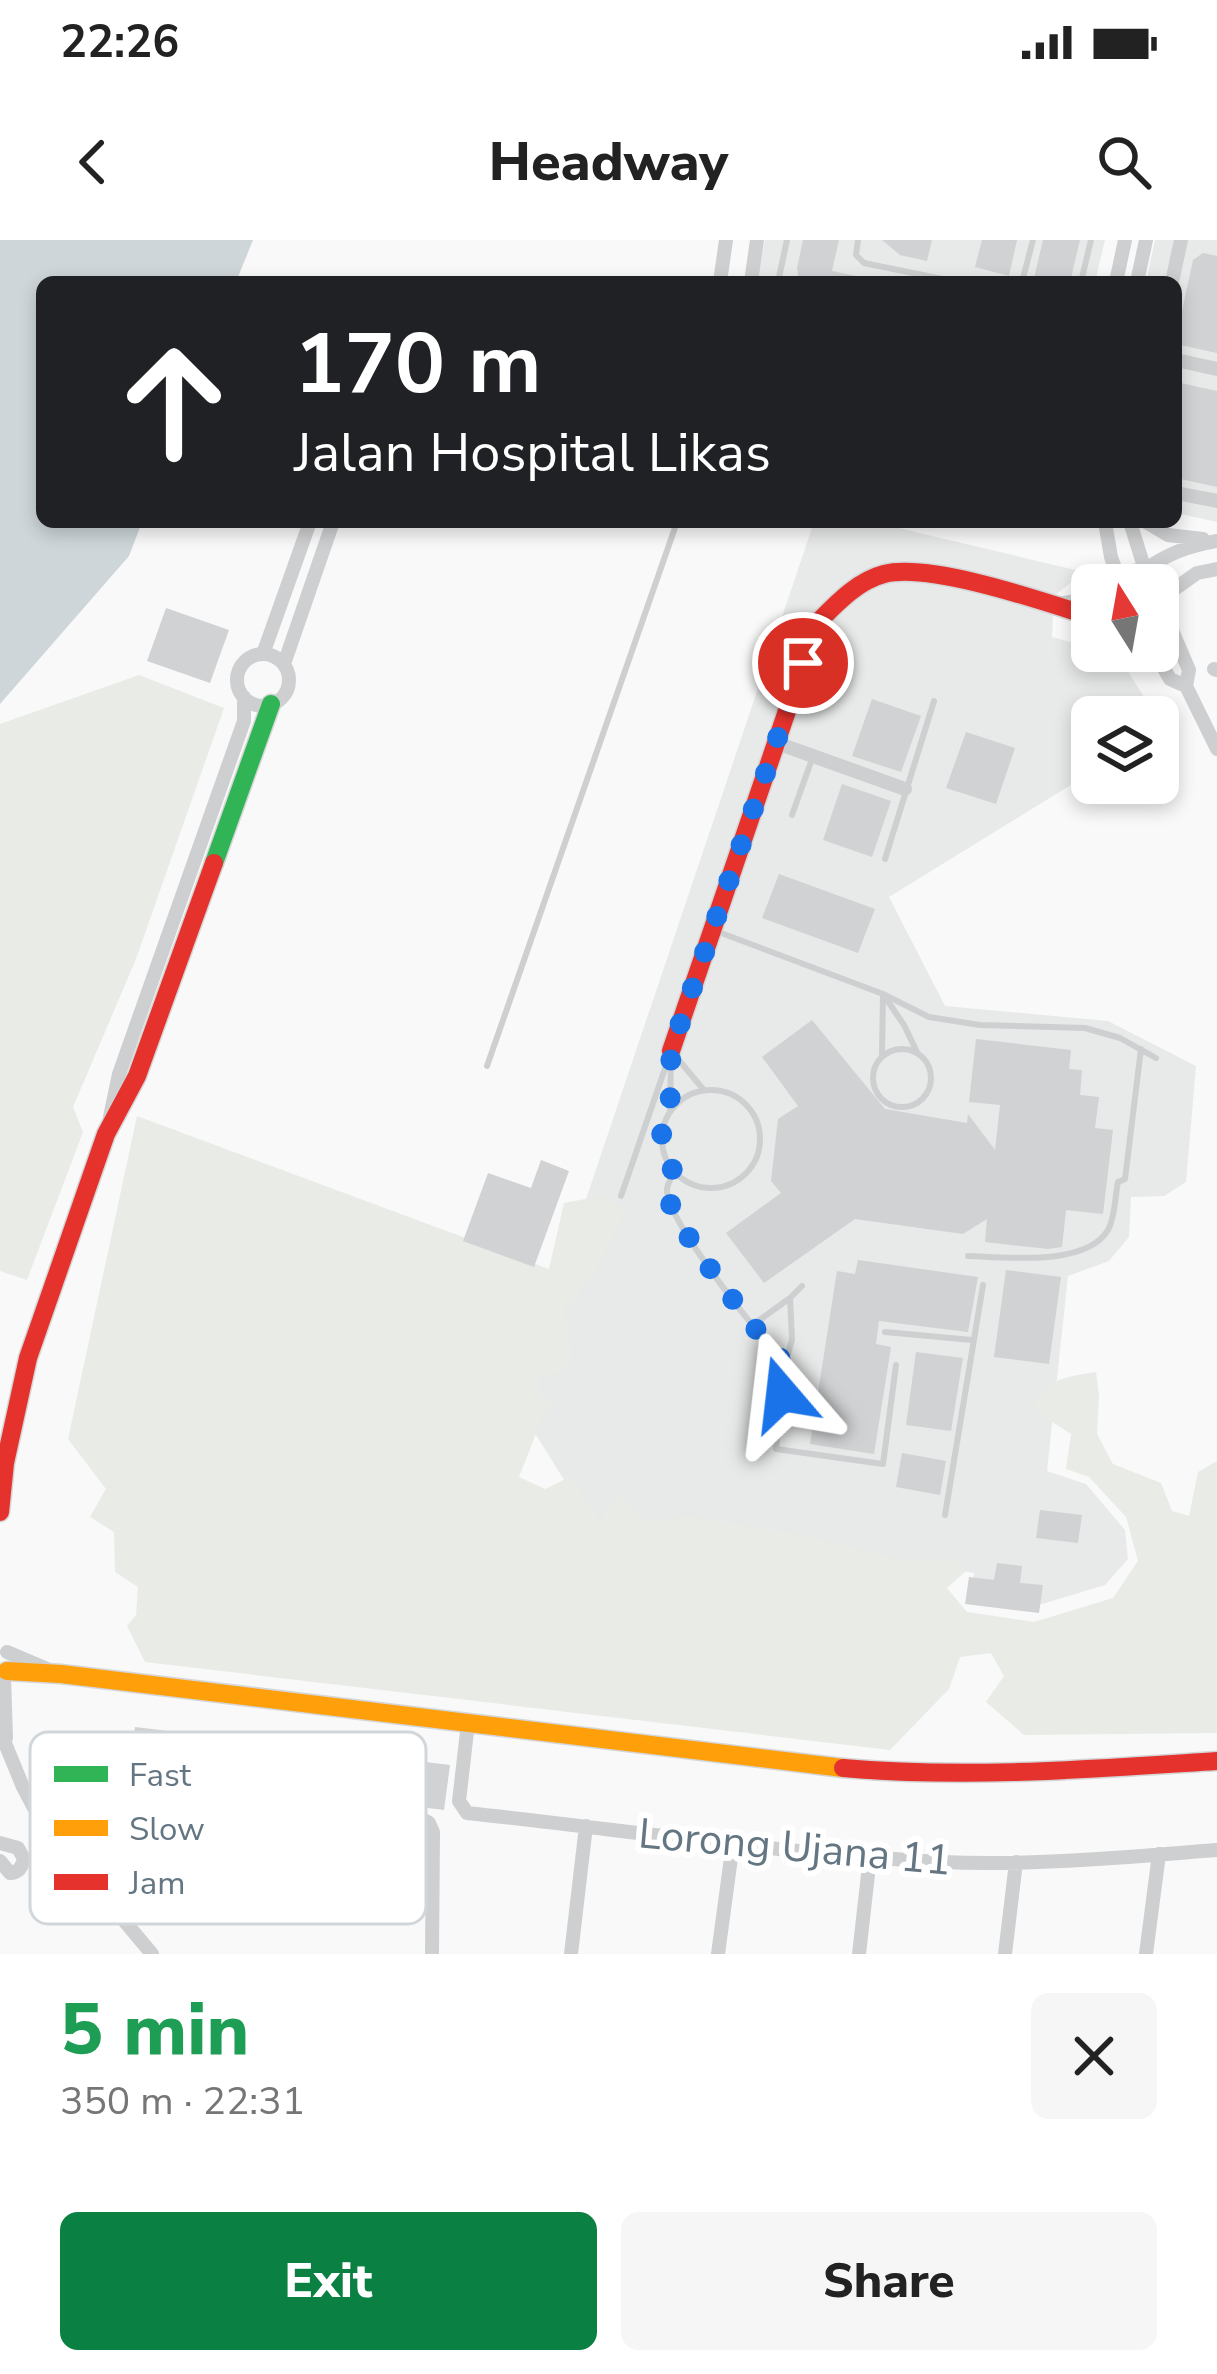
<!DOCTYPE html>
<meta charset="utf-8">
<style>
:root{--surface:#fff;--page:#f6f6f6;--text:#222;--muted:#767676;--accent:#0b8043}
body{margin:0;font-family:"Nunito Sans",sans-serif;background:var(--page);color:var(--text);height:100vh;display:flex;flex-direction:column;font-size:45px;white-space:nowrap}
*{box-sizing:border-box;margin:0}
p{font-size:39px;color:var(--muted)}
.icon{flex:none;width:66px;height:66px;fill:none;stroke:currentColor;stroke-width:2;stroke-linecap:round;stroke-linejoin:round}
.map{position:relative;height:1714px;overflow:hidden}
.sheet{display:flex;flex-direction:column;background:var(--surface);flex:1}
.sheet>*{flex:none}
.top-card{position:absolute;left:36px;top:36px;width:1146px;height:252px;border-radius:18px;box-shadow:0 6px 18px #0003;background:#202124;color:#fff;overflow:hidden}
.needle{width:78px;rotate:349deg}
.buttons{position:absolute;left:1071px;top:324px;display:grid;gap:24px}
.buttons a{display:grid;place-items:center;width:108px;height:108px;border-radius:18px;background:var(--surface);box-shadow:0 6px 18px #0003;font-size:60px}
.pin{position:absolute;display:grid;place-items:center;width:102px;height:102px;color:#fff;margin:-51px;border:6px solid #fff;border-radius:50%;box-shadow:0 3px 12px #0007}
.me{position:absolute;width:132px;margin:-66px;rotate:343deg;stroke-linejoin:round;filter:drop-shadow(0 0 9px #0008)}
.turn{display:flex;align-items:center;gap:42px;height:252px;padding:0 60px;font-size:54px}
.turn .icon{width:156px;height:156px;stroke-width:2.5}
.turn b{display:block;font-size:84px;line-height:102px}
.round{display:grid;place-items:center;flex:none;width:126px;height:126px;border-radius:18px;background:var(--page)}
.headline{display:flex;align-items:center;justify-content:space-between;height:204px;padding:0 60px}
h1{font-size:72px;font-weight:800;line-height:90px;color:#1e9e55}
.primary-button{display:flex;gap:24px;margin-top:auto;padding:24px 60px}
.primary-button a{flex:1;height:138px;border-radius:18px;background:var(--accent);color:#fff;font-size:48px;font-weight:800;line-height:138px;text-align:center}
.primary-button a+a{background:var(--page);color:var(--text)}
.status{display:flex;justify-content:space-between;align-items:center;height:84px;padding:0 60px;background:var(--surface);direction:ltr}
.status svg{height:33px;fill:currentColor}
header{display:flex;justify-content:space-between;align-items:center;height:156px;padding:0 60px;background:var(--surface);font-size:54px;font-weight:800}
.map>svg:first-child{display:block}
.built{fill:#e8e9e9}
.green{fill:#e8ebe6}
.water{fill:#ced6d9}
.building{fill:#d0d2d3}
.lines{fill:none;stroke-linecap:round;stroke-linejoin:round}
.fast-casing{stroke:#d5d6d7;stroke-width:21}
.slow-casing{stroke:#d5d6d7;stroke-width:21}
.jam-casing{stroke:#d5d6d7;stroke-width:21}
.lane{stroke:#cecfd0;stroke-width:6}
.street{stroke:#cecfd0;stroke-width:14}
.fast{stroke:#30b455;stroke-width:18}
.slow{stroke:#ff9f0a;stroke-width:18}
.jam{stroke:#e5322d;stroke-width:18}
.route{stroke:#1a73e8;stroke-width:21;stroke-dasharray:0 37.8}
.labels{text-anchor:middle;stroke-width:12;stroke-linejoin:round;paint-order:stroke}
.street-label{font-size:42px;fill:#657683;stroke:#fff}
.key{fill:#fff;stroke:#d1d6da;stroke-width:3}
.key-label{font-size:33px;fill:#657683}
</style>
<div class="status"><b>22:26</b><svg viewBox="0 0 49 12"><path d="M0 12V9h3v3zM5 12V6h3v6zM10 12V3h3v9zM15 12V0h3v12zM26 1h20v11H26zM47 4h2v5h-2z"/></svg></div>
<header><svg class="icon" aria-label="back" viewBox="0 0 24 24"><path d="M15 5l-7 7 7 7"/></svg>Headway<svg class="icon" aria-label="search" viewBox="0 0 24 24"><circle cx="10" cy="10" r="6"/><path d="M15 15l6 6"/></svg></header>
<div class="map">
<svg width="1217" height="1714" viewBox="0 0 1217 1714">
<rect width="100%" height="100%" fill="#f9f9f9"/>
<path class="built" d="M765 0H1105L1095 42H756Z
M1155 0H1217V282L1176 273V42H1146Z
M814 282H873L1084 332 1054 356 1052 397 1092 408V411L1118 416 1157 477H1092V532L889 657 945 766 1108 781 1196 826 1186 942 1164 956 1131 957 1129 997 1109 1021 1068 1036 1047 1231 1086 1244 1125 1290 1128 1319 1105 1345 1029 1368 970 1364 974 1333 689 1285 595 1290 520 1169 548 1072Z"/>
<path class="green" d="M139 435 224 468 136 719 73 867 83 892 27 1040 0 1031V484Z
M137 876 549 1029 564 963 601 956 627 969 591 1040 565 1068 572 1118 558 1134 540 1136 539 1157 560 1160 543 1176 519 1237 545 1249 570 1237 600 1280 619 1256 646 1281 688 1276 802 1295 906 1321H959L966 1331 947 1348 967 1372 1034 1382 1113 1358 1138 1321 1126 1277 1089 1237 1066 1229 1071 1194 1032 1169C1047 1138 1065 1137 1096 1132L1099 1156 1097 1194 1113 1224 1161 1243 1172 1271 1189 1276 1198 1232 1217 1221V1493L1024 1495 986 1462 1004 1436 991 1413 960 1417 949 1449 890 1510 145 1422 127 1386 136 1375 138 1347 115 1332 114 1292 90 1277 106 1249 68 1199Z"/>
<path class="water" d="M0 0H253L236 42H42V282H142L129 316 0 464Z"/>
<path class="building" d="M803 0H839L832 31 861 37 860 42H799L797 28Z
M882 0H932L927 21 900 15Z
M982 0H1017L1009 36 975 27Z
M1043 0H1080L1070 42H1033Z
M1203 13 1217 16V113L1180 105 1176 99 1193 20Z
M1176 142 1217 151V247L1176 238Z
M166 368 229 390 210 443 147 421Z
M872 459 921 476 901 532 852 516Z
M966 492 1015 508 996 564 946 548Z
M842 544 891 561 872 617 823 600Z
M779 634 875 669 858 713 762 678Z
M812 780 885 869 967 883 968 874 995 910 1000 865 969 862 976 799 1071 810 1069 829 1082 830 1080 855 1099 857 1095 888 1113 890 1103 974 1066 970 1062 1007 1048 1009 985 1002 987 979 963 994 855 979 764 1043 726 993 781 953 771 941 778 879 798 866 762 817Z
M541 920 569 931 534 1027 463 1001 488 933 531 948Z
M858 1020 978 1037 968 1092 879 1081 876 1104 891 1107 874 1214 810 1204 837 1031 855 1034Z
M1006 1030 1061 1037 1049 1124 994 1117Z
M916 1112 963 1118 951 1191 906 1185Z
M902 1213 946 1221 940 1255 896 1247Z
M1040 1270 1082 1275 1078 1303 1036 1298Z
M997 1323 1022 1326 1020 1343 1043 1345 1039 1373 965 1364 969 1337 994 1340Z
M135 1487 450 1525 444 1570 129 1532Z"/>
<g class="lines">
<g class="fast-casing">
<path id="fast" d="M214 623 271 464"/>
</g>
<g class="slow-casing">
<path id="slow" d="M7 1431 61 1434 843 1528"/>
</g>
<g class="jam-casing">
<path id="jam" d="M671 811 817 383C836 364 857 341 884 334 930 322 1045 362 1092 377
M0 1272 5 1223 28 1118 106 894 137 836 214 623
M843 1528C967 1539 1092 1529 1217 1521"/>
</g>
<path class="lane" d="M858 0 856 15 864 23 957 42
M778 42 787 0
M1022 42 1033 0
M1081 42 1091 0
M792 575 812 519
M885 619 934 461
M716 691 883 754 929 777 980 785 1085 788 1120 798 1156 818
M885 757 904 785 917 812
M873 838a29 29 0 1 1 58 0a29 29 0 1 1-58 0Z
M673 813 703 849
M882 816 883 754
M487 826 677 282
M662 899a49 49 0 1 1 98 0a49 49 0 1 1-98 0Z
M670 870 671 819
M674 932C672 936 667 945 667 949 665 979 761 1098 784 1123
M621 956 670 814
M968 1016C1005 1017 1086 1027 1108 990 1115 978 1115 956 1118 942L1125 939 1141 809
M790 1058 802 1046
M754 1084 790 1058 792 1100 785 1124 776 1209 883 1224 896 1125
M885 1092 972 1100
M945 1275 983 1045"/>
<path class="street" d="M720 42 726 0
M751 42 757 0
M1116 42 1125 0
M1137 42 1146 0
M1172 42 1181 0
M1176 120 1217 129
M1176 253 1217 261
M1105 282 1111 317 1120 342
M1130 282 1145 330C1168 313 1189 306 1217 301
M1146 282 1168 295 1203 299
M1217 329 1197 333 1159 360 1189 430 1186 446 1217 509
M1119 345C1125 332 1135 327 1149 331 1160 339 1163 349 1158 362
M1059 364 1092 358
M1154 411 1170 439 1186 446
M263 414 310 282
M237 440a26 26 0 1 1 52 0a26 26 0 1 1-52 0Z
M284 424 333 282
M1214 429 1217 430
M774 502 905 549
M110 877 119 834 244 481V457
M7 1412 47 1429
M4 1437 6 1498
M468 1483 459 1561 467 1573C625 1590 784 1614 942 1622 1033 1626 1126 1617 1217 1610
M0 1491 23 1547 41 1581 152 1714
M152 1548 418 1577 429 1583 433 1592 432 1714
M0 1603 18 1608 24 1619C22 1627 18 1633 10 1633L0 1621
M571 1714 586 1586
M718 1714 733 1603
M859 1714 870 1617
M1005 1714 1016 1622
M1146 1714 1159 1614"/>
<use href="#fast" class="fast"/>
<use href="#slow" class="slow"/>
<use href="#jam" class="jam"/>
</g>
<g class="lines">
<path class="route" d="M782 1154 785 1124C763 1100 665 977 667 950 667 945 672 936 674 932L665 918 661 903 662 890 670 870 671 811 803 423"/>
</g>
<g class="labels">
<g class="street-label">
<text transform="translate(795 1606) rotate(5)" y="15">Lorong Ujana 11</text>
</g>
</g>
<rect x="30" y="1492" width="396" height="192" rx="18" class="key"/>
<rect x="54" y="1526" width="54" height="16" fill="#30b455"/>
<rect x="54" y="1580" width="54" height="16" fill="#ff9f0a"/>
<rect x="54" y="1634" width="54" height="16" fill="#e5322d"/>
<g class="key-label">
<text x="129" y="1546">Fast</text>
<text x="129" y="1600">Slow</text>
<text x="129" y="1654">Jam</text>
</g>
</svg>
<div class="buttons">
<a><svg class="needle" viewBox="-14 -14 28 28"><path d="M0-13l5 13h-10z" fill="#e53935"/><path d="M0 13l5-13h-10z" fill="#767676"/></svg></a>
<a><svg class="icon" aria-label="layers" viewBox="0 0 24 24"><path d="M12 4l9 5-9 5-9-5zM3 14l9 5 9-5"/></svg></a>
</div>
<div class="pin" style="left:803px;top:423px;background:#d93025"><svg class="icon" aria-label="arrive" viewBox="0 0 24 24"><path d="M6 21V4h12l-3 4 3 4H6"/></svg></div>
<svg class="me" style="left:782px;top:1154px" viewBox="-20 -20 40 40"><path d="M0-17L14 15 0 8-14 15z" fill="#1a73e8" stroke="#fff" stroke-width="4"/></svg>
<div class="top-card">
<div class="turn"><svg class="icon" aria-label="ahead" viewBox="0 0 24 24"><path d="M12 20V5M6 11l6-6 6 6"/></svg><div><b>170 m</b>Jalan Hospital Likas</div></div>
</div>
</div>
<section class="sheet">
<div class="headline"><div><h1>5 min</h1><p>350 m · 22:31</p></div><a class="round"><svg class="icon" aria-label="close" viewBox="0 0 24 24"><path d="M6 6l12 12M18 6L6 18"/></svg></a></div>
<div class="primary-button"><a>Exit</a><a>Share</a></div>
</section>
